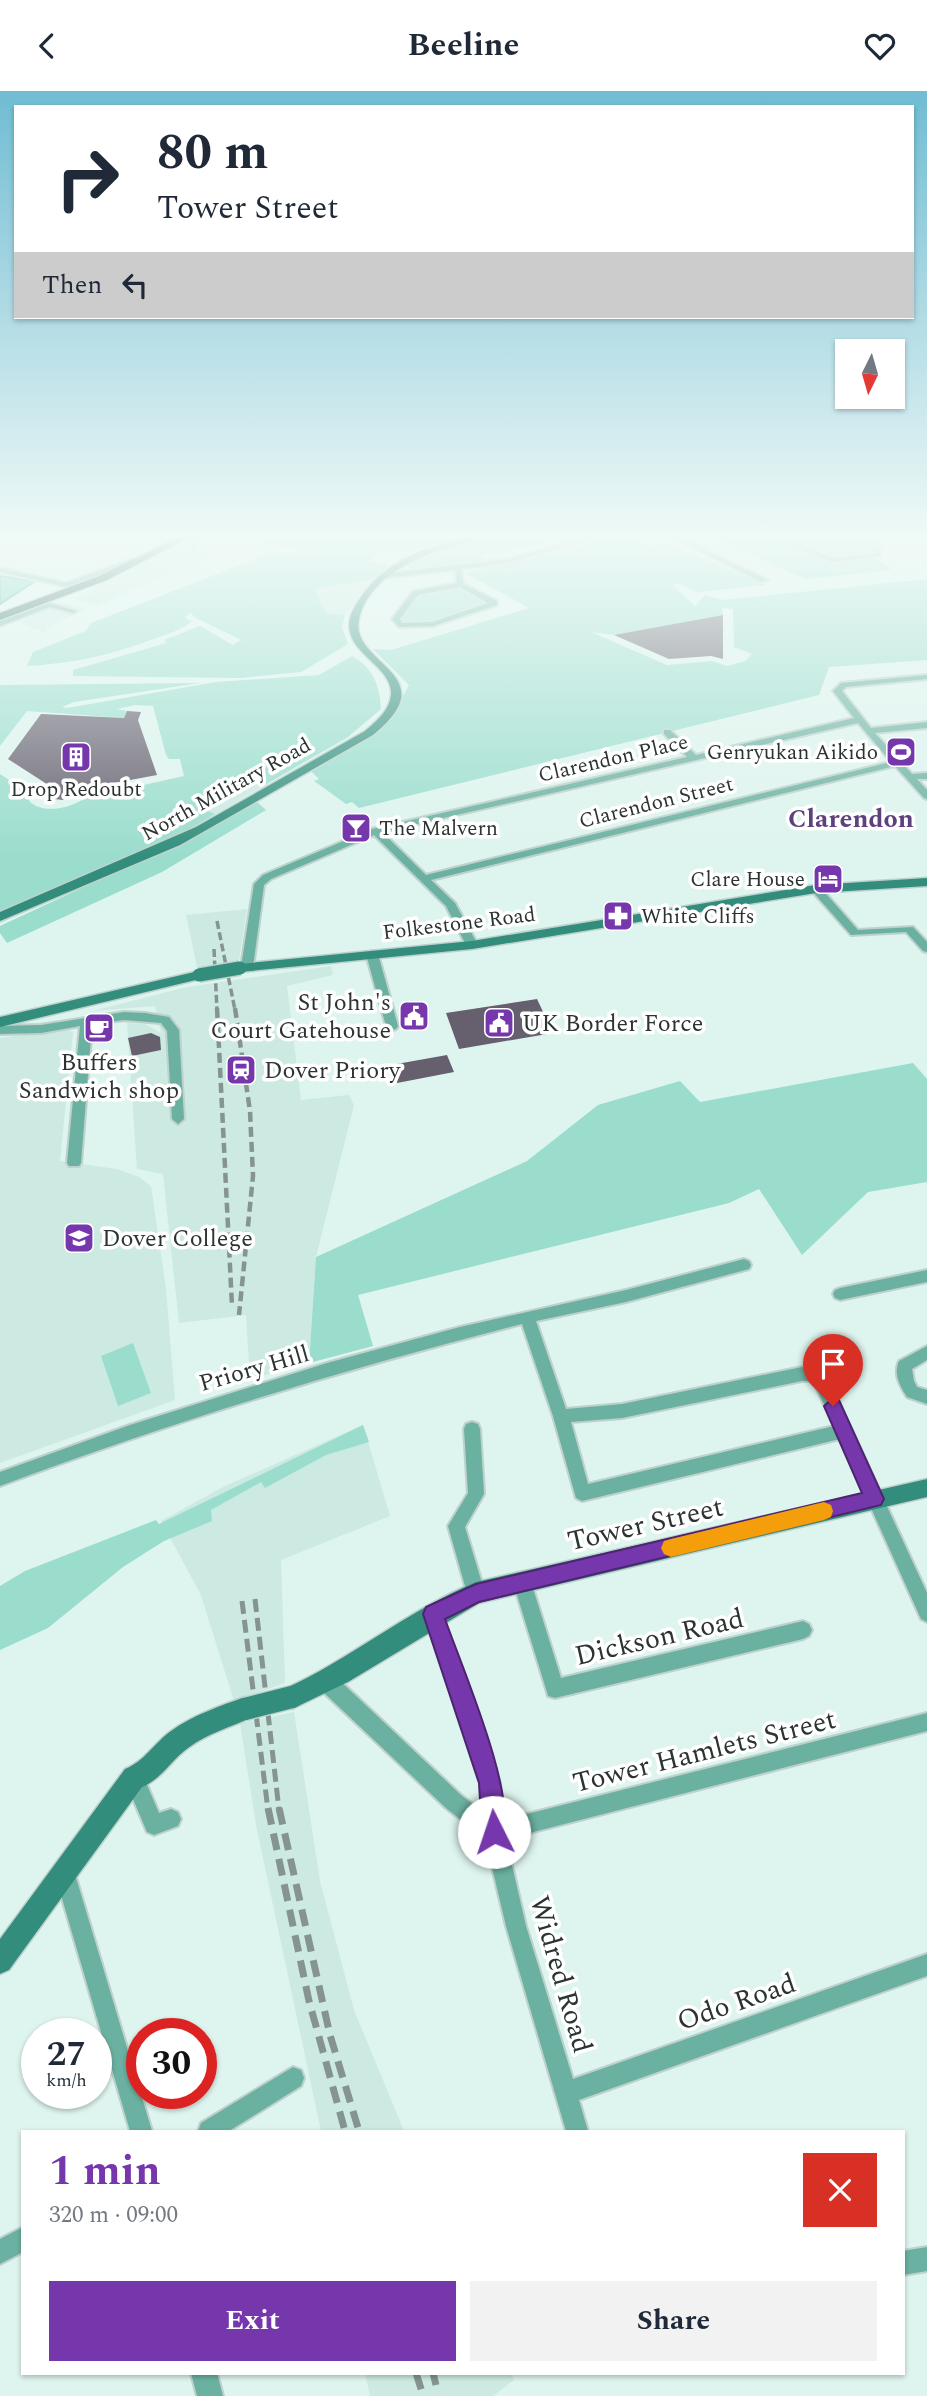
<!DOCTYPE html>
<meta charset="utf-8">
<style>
:root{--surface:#fff;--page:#f2f2f3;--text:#1f2937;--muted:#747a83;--accent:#7637ac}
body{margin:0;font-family:Spectral,serif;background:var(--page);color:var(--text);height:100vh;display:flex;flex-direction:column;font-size:26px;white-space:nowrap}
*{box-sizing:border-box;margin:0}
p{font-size:23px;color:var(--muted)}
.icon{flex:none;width:38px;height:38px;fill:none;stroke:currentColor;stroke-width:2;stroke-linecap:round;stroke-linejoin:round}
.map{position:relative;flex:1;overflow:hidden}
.side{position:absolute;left:21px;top:2039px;width:884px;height:245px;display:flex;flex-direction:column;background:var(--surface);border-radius:0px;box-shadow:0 2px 5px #0004}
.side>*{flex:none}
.hud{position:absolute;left:14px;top:14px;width:900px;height:214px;border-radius:0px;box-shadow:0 2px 5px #0004;background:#fff;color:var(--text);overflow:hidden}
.needle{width:46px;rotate:185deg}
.buttons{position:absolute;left:835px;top:248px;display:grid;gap:14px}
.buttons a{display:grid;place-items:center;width:70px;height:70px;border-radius:0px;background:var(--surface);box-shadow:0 2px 5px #0004;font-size:35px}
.speed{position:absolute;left:21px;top:1927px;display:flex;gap:14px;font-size:35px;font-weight:700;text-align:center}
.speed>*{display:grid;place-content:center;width:91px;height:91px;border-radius:50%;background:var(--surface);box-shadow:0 2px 5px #0004;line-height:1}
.speed small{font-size:18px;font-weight:400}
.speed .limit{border:10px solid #d22;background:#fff;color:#111}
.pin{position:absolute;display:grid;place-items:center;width:60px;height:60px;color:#fff;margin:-72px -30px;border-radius:50% 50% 50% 0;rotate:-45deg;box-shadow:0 0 7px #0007}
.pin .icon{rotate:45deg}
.me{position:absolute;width:77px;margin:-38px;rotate:356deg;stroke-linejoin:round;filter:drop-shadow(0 0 5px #0008)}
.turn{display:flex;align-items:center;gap:24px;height:147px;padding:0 28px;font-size:32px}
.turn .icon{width:91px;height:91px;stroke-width:2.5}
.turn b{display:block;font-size:49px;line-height:60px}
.then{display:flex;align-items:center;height:66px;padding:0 28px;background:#0003;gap:14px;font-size:26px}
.round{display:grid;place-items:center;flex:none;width:74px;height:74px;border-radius:0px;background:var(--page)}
.summary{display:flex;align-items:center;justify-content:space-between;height:119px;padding:0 28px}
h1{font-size:42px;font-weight:700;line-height:52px;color:var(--accent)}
.cta{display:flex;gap:14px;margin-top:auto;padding:14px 28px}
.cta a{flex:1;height:80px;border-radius:0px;background:var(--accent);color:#fff;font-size:28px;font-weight:700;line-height:80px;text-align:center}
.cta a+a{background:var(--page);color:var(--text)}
header{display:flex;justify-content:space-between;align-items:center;height:91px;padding:0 28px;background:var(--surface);font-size:32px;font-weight:700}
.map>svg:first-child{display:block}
.built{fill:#cceae2}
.green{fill:#9addcd;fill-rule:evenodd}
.water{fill:#5cc9b3;stroke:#4e9c8c;stroke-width:2}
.building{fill:#655f6e}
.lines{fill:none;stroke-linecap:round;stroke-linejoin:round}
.street-casing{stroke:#bed1cc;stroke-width:4}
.secondary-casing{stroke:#bed1cc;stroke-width:3}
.highway-casing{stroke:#bed1cc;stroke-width:3}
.street{fill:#6bb1a1;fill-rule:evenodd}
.secondary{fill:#328d7c;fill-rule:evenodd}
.highway{fill:#18574b;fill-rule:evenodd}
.rail-far4{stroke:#859490;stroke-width:2.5;stroke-dasharray:6 2.5;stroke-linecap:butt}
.rail-far3{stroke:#859490;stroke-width:3.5;stroke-dasharray:8 3.5;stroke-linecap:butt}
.rail-far2{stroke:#859490;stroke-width:4.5;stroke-dasharray:10 5;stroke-linecap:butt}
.rail-far1{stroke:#859490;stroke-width:5;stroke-dasharray:13 6;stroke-linecap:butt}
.rail{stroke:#859490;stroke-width:7;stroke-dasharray:17 9;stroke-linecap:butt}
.secondary-bridge-far1-casing{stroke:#bed1cc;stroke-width:16;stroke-linecap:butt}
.secondary-bridge-casing{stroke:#bed1cc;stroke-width:25;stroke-linecap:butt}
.secondary-bridge-far1{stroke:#328d7c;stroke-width:13}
.secondary-bridge{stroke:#328d7c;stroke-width:22}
.route{fill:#7637ac;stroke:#4d2470;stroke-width:2}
.slow{fill:#f59e0b}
.labels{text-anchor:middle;stroke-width:7;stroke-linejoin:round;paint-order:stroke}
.far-poi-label{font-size:21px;fill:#2c3432;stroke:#fff;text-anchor:end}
.far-street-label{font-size:21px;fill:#2c3432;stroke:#fff}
.poi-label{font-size:24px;fill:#2c3432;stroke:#fff;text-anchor:start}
.street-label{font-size:24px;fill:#2c3432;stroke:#fff}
.far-district-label{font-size:26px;font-weight:bold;fill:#5d407c;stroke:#fff}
.near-street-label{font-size:28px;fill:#2c3432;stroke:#fff}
</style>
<header><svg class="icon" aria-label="back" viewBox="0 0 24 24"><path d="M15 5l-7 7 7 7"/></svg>Beeline<svg class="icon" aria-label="heart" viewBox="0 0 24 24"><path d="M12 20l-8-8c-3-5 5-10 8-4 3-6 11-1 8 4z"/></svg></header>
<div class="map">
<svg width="927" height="2305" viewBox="0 0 927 2305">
<rect width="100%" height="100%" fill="#def4ee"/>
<path class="built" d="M195 445H206L208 461 212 462 97 515 72 507 90 502 102 491Z
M379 485 345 524 326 522 314 498Z
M62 511 85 518 48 536 45 542 20 532Z
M249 690 263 695 215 723 197 717Z
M247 818 239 869 197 876 186 824Z
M331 875 333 884 287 895 301 1009 349 1004 354 1014 316 1166 309 1272 250 1288 246 1224 179 1232 163 1083 137 1078 127 932 145 933 161 942 155 915 93 920 187 896Z
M67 938 73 941 60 1070 117 1078 139 1086 151 1095 166 1198 175 1309 0 1372V947Z
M363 1334 390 1425 281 1469 285 1592 234 1610 201 1504 161 1430 225 1395Z
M294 1621 320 1790 354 1919 404 2040H321L256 1734 240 1632Z
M365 2282H511L514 2289 493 2305H370Z"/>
<path class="green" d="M285 445H474L430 456 380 462 367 470 390 474 380 484 368 489 314 498 326 522 345 524 342 536 348 553 301 581 240 587 73 585V579L166 552 164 549 200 535 233 554 241 549 194 526 191 521 185 527 192 530C180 540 165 544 151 549 107 565 74 572 27 575L33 561 86 540 91 532 271 462H290L306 457 257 454Z
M495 445H560L535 455 481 463 485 470 410 481 408 474 442 457Z
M624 445H634L646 455 670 453 766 494 696 501 679 492 672 494 695 515 705 504 723 509 927 488V569L829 576 819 604 359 717 352 711 346 713 314 690 319 688 310 679C354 655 386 640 409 594L373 558 391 559 529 517 465 482ZM722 517 733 518 734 556 752 563 745 570 727 575 712 570 667 574 591 541 614 544 723 524Z
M709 445C760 445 811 449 862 446L870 448 869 462 892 479 805 488Z
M460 495 489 512 431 532H403L400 525 416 503Z
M352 565C373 576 380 595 381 618L348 646 263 695 249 690 198 716 215 723 177 746 0 820V683L31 703 29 710C43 724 71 717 85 707L184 685 180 668H169L166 664 153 615 135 614 117 618 127 620 124 627 27 620 0 655V594L200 592 74 611 62 616 67 617 216 591 319 584Z
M256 710 266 719 162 781 7 852 0 842V835L194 745Z
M913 972 927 988V1091L868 1101 802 1164 759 1098 729 1112 358 1204 373 1255 309 1272 316 1166 527 1070 598 1014 680 990 700 1011Z
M133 1252 151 1302 118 1315 101 1265Z
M363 1334 369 1351 326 1364 265 1397 261 1391 211 1419 212 1430 164 1450 123 1476 48 1537 0 1559V1495L25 1480 156 1429 159 1433Z"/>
<path class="water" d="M0 485 35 490 0 513Z"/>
<path class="building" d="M723 524V568L711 565 669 568 614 544Z
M127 620 141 621 138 629 157 684 71 700 63 709 46 707 53 697 8 668 41 623 124 627Z
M537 908 553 942 459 958 446 922Z
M151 942 160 946 161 959 132 965 128 947Z
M447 964 454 981 397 992 391 974Z"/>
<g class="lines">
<g class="street-casing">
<path id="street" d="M591 445H601L508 472 461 478 464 493 497 510V514L433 535 399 536 392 528 413 500 457 492 455 479 383 487 379 485 380 483 508 468ZM460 496 488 512 432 531 402 532 400 528 418 504Z
M669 445H677L768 489 761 491Z
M769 445H778L832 467 873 463V450L868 445H875L880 449V465L831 471Z
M133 467 140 469 67 496 0 481V477L66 492Z
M49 512 77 520 73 522 50 516 0 535V530Z
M927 584V588L846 596 842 600 871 637 927 631V637L875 642 912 683 927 682V688H917L927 699V708L924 707 895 675 431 789 455 812 478 854 472 857 466 854 446 815 374 744 271 788 264 794 253 876 247 879 241 876 254 793 263 784 372 738 687 666 664 643V639H670L696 664 854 627 833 600 841 592ZM858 632 891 671 426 784 382 741Z
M816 795 820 796 858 839 913 836 927 851V861L923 860 906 841 851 844 812 800 811 798Z
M372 860 378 863 398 935 396 938 392 939 386 935 366 863Z
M124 921 145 922 169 926 179 939 184 1028 178 1033 172 1028 167 940 161 932 124 929 92 933 81 1072 79 1075H69L67 1072 80 935 41 942 0 943V935L41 934Z
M744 1168 749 1170 751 1174 749 1178 626 1211 536 1230 566 1318 622 1313 802 1276 820 1279 829 1290 927 1502V1531L921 1528 840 1348 582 1410 576 1407 553 1325 522 1233C345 1278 171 1331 0 1395V1381L130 1334 327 1272 460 1236 626 1199ZM802 1290H811L815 1294 834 1335 588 1393 571 1331 622 1327Z
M927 1179V1191L840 1209 835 1207 833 1203 835 1199 840 1197Z
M927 1255V1269L912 1278 914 1290 917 1296 927 1299V1313L907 1306C900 1295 893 1283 899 1270Z
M472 1331 478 1333 480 1338 484 1403 465 1436 485 1502 482 1508 476 1511 470 1508 467 1502 448 1435 468 1402 464 1338 466 1333Z
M522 1483 528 1485 531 1491 561 1587 803 1530 809 1533 812 1539 809 1545 803 1548 555 1607 548 1605 546 1598 513 1491 516 1485Z
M433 1514 439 1517 442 1523 500 1692 503 1729 927 1622V1640L506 1748 526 1835 573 1988 927 1863V1885L579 2009 588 2040H566L506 1835 485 1747 447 1718 321 1599 319 1592 321 1585 328 1583 335 1585 461 1704 482 1720 480 1692 424 1523 427 1517Z
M134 1677 141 1680 159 1722 171 1718 178 1721 181 1728 178 1735 154 1744 147 1741 124 1687 127 1680Z
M64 1770 71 1773 74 1780 152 2040H130L54 1780 57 1773Z
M293 1976 301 1979 304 1987 301 1995 229 2040H198L201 2032Z
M23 2136V2161L0 2173V2148Z
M927 2156V2180L903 2184V2160Z
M191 2282H217L223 2305H197Z"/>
</g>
<g class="secondary-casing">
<path id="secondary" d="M473 445H487C478 451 463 452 452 456 415 466 367 488 359 529 350 574 448 583 373 644L180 754 0 830V821L196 736 365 640C377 630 392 617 391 600 389 579 362 567 353 549 345 535 350 522 359 509 384 469 428 455 473 445Z
M927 787V795L816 802 472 858 240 881 233 877 240 873 472 850 816 794Z
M199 880 204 881V887L0 936V926Z
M927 1388V1406L479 1512 348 1591 292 1618 284 1614 280 1606 284 1598C351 1568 408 1519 476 1491Z
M245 1606 253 1610 257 1618 253 1626C231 1636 208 1642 188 1657 171 1669 162 1688 142 1696L9 1879 0 1883V1848L125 1678C145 1670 154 1652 171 1640 193 1624 220 1615 245 1606Z"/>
</g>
<g class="highway-casing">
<path id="highway" d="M180 445H193L107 489 0 529V522L99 485Z"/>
</g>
<use href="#street" class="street"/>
<use href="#secondary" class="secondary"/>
<use href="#highway" class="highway"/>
<path class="rail-far4" d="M194 445V463"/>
<path class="rail-far3" d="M217 830 235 919
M214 858 217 919"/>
<path class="rail-far2" d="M217 917 232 1215
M235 917 250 1020 253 1085 239 1224"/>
<path class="rail-far1" d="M255 1508 279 1719
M242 1510 268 1719"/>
<path class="rail" d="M268 1717 309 1910 345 2040
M279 1717 330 1944 359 2040
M416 2282 423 2304
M433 2282 436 2294"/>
<g class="secondary-bridge-far1-casing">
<path id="secondary-bridge-far1" d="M199 884 240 877"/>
</g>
<g class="secondary-bridge-casing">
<path id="secondary-bridge" d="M245 1618 292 1606"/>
</g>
<use href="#secondary-bridge-far1" class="secondary-bridge-far1"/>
<use href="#secondary-bridge" class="secondary-bridge"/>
</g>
<linearGradient id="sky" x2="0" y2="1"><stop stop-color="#70bcd3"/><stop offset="0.58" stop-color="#f0faf7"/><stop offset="1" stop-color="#f0faf7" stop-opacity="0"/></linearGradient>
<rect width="927" height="768" fill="url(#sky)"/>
<path class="route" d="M833 1307 839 1309 884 1408 881 1414 479 1511 445 1528C461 1574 519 1707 502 1749L494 1752 485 1749 482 1741 479 1692 423 1523 426 1516 476 1493 862 1402 824 1315Z"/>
<path class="slow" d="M824 1411 831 1414 833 1420 831 1426 824 1429 671 1466 664 1463 661 1457 664 1450 671 1448Z"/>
<defs>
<g id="stadium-square" transform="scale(1.575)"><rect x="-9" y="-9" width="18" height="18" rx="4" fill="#7637ac" stroke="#fff"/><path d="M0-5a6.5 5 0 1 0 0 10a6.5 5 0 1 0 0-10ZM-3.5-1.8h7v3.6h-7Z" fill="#fff"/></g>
<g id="building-square" transform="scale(1.575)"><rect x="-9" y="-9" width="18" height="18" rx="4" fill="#7637ac" stroke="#fff"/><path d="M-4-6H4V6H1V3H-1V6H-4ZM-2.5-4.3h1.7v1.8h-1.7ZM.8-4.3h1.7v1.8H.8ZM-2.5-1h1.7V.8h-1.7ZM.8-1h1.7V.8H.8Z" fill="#fff"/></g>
<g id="bar-square" transform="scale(1.575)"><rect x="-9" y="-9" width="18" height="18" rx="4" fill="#7637ac" stroke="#fff"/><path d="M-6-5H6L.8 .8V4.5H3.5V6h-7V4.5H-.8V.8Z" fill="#fff"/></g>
<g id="hotel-square" transform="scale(1.575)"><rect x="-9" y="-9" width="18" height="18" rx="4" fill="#7637ac" stroke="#fff"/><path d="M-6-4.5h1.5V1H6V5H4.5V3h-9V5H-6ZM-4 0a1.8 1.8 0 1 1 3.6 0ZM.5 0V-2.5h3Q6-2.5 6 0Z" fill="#fff"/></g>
<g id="pharmacy-square" transform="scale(1.575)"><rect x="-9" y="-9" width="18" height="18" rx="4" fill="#7637ac" stroke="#fff"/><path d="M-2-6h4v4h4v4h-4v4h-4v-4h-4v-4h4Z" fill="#fff"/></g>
<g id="civic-square" transform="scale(1.575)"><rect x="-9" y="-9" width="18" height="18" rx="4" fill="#7637ac" stroke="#fff"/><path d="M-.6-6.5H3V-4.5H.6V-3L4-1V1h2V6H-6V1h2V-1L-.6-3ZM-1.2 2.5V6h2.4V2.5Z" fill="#fff"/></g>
<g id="cafe-square" transform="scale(1.575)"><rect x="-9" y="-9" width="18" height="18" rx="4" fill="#7637ac" stroke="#fff"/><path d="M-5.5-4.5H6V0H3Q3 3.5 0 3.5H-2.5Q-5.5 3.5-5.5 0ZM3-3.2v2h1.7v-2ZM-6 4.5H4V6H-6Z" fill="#fff"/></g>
<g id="station-square" transform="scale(1.575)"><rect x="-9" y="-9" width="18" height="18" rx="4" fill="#7637ac" stroke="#fff"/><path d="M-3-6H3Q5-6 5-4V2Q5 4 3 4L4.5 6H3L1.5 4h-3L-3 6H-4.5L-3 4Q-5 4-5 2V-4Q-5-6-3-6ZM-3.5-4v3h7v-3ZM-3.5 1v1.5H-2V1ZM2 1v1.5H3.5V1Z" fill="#fff"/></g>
<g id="school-square" transform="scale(1.575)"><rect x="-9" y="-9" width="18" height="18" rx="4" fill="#7637ac" stroke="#fff"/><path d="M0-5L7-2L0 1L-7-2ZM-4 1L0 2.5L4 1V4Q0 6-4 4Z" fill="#fff"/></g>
</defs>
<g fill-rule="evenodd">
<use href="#stadium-square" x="901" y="661"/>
<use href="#building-square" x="76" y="666"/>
<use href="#bar-square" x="356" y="737"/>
<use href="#hotel-square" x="828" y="788"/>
<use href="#pharmacy-square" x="618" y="825"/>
<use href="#civic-square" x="414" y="925"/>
<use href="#civic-square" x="499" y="932"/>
<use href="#cafe-square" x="99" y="937"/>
<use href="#station-square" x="241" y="979"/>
<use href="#school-square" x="79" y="1147"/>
</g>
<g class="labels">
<g class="far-poi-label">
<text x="878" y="668">Genryukan Aikido</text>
<text x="76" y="705" text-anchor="middle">Drop Redoubt</text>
<text x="379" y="744" text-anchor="start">The Malvern</text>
<text x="805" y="795">Clare House</text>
<text x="641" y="832" text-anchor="start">White Cliffs</text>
</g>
<g class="far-street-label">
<text transform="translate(613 667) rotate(-13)" y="7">Clarendon Place</text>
<text transform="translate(226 698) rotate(-29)" y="7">North Military Road</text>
<text transform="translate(656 711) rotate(-14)" y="7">Clarendon Street</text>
<text transform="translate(459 832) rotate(-7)" y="7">Folkestone Road</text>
</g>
<g class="poi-label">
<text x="391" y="919" text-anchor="end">St John's<tspan x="391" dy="28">Court Gatehouse</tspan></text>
<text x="522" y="940">UK Border Force</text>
<text x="99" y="979" text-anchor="middle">Buffers<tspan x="99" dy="28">Sandwich shop</tspan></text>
<text x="264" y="987">Dover Priory</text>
<text x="102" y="1155">Dover College</text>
</g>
<g class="street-label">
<text transform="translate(254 1277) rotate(-16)" y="8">Priory Hill</text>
</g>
<g class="far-district-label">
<text x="851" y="736">Clarendon</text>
</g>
<g class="near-street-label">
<text transform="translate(645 1432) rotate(-13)" y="10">Tower Street</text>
<text transform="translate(659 1545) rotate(-13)" y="10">Dickson Road</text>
<text transform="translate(704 1659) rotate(-14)" y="10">Tower Hamlets Street</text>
<text transform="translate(562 1883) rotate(74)" y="10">Widred Road</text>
<text transform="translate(736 1910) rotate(-19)" y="10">Odo Road</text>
</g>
</g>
</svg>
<div class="buttons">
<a><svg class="needle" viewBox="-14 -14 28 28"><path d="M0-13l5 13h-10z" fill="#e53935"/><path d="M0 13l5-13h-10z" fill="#747a83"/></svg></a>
</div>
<div class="speed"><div>27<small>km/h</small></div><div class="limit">30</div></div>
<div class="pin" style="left:833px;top:1315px;background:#d93025"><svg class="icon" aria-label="arrive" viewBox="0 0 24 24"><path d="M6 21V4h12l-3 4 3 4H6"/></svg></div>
<svg class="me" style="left:494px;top:1741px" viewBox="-20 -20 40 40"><circle r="19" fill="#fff"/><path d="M0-13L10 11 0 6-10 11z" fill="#7637ac"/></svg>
<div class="hud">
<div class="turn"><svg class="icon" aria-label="right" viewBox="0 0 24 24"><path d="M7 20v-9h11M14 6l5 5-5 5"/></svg><div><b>80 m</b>Tower Street</div></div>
<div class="then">Then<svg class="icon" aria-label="left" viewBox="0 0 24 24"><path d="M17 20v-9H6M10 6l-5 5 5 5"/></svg></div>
</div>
<section class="side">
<div class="summary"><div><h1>1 min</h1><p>320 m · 09:00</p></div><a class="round" style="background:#d93025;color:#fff"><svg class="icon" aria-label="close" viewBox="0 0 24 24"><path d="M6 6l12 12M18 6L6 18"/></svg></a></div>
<div class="cta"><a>Exit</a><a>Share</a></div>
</section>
</div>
